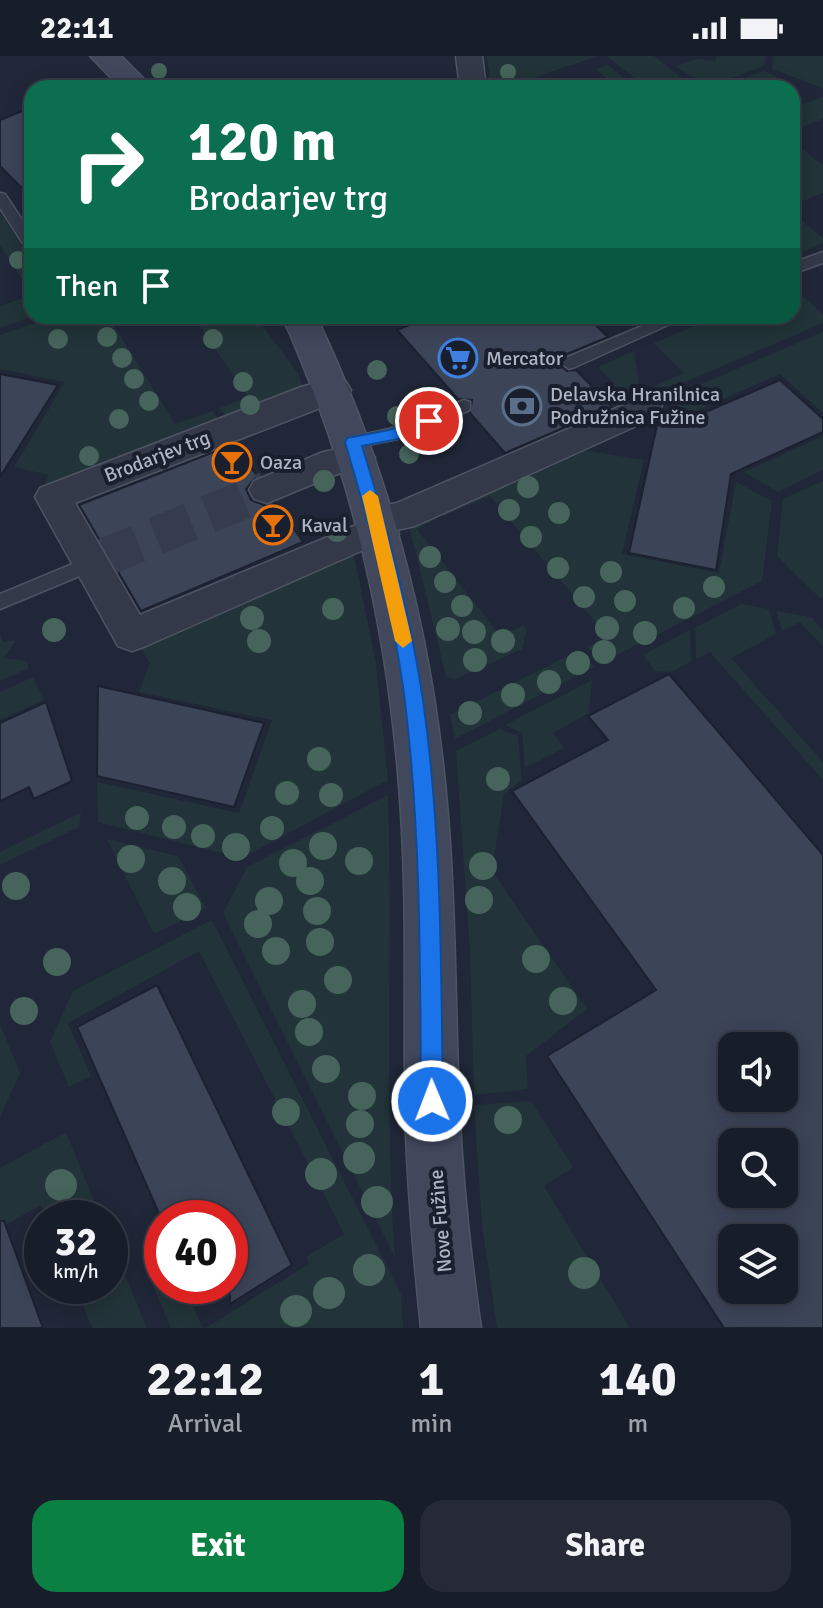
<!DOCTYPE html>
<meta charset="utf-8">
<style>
:root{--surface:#181d2a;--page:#252a36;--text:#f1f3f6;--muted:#9fa2a8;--line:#363b47;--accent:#0b8043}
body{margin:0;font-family:Signika,sans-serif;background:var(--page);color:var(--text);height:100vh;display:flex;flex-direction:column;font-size:30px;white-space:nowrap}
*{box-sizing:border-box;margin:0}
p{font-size:26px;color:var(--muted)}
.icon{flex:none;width:44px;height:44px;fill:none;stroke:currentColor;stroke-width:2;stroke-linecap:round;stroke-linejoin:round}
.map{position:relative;height:1272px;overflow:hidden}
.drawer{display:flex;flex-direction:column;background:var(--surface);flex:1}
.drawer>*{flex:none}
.hud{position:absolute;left:24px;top:24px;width:776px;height:244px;border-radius:24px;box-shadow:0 4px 20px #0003,0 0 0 2px var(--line);background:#0b6e4f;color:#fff;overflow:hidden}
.controls{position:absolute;left:718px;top:976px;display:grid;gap:16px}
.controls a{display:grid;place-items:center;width:80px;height:80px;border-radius:16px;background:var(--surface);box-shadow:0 4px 20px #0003,0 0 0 2px var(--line);font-size:40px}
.speed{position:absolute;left:24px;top:1144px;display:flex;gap:16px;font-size:40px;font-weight:700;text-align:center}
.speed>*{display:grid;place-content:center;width:104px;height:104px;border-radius:50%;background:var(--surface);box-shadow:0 4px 20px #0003,0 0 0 2px var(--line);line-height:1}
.speed small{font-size:20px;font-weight:400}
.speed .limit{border:12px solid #d22;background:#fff;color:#111}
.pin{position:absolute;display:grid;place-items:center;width:68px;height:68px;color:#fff;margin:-34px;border:4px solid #fff;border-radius:50%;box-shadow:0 2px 8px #0007}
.me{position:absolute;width:88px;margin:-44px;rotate:359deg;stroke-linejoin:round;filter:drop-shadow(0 0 6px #0008)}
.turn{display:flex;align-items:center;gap:28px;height:168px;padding:0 32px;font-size:36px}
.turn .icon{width:104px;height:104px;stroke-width:2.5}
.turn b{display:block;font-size:56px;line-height:68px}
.then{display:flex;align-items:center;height:76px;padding:0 32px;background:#0003;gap:16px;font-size:30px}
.eta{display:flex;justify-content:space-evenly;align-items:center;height:136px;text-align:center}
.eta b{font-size:48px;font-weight:800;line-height:56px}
.primary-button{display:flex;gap:16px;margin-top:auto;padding:16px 32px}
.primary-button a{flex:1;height:92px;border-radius:24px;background:var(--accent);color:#fff;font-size:32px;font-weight:800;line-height:92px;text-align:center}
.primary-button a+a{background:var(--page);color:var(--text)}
.status{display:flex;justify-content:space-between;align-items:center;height:56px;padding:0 40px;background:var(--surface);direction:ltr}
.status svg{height:22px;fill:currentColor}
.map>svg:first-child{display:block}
.green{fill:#223439}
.building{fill:#3c4458;stroke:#1b212f;stroke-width:2;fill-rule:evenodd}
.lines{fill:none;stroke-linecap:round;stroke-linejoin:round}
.street-tunnel{stroke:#353c4d;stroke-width:38;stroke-dasharray:38 19;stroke-linecap:butt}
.lane-casing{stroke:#4e5463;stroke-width:3}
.street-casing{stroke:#4e5463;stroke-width:3}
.secondary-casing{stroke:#4e5463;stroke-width:3}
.lane{fill:#333949;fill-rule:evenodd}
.street{fill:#333949;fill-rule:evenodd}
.secondary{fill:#41485c;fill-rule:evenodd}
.tree{fill:#46645b}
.route{fill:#1a73e8;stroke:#114b97;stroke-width:2}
.slow{fill:#f59e0b}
.labels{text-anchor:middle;stroke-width:8;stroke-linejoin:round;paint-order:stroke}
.poi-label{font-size:20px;fill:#aeb4c5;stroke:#191f2d;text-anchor:start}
.street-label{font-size:20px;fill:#aeb4c5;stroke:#191f2d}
</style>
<div class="status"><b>22:11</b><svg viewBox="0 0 49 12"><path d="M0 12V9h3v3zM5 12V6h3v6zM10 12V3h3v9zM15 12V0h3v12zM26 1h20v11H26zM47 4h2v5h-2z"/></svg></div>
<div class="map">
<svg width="823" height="1272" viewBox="0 0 823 1272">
<rect width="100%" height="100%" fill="#202738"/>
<path class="green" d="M487 0H598L527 24 536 32H491Z
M607 0H654L695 32H647Z
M717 0H766L764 10C727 23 710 37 676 10L697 3 715 5Z
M774 0H823V32L772 13Z
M608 9 636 32H576L606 22 596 13Z
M763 15 776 20V32H717Z
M823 41V63L792 75V52Z
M792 85 823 109V137L793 149Z
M0 156 32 207V239L0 189Z
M792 157 823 182V187L792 200Z
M792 231 823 258V267L659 337 653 331 684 317 654 287 719 260H792Z
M32 239 34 260 0 272V250Z
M76 260H108L175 368 213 355 222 369 42 433 49 419 14 411 65 326 0 313V279L50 262 55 270Z
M193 260 257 263 298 317 305 336 229 366 220 352 248 341Z
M823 276V357L780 318 684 360 667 343Z
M634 295 639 326 617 357 454 429 506 399 613 353 606 344 614 327 598 311Z
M823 380V414L778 436 744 416Z
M570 392 644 404 622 498 719 517 736 426 772 445 762 525 600 608 587 591 608 581 490 440 444 460 438 450Z
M823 425V541L820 542 777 500 783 443Z
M432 453 438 462 417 473 500 580 524 569 527 573 522 593 456 623 446 621 408 465Z
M340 496 354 499 376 608 388 724 242 802 98 766 97 726 239 757 272 664 139 636 150 607 136 585Z
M741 548 769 553 776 578 731 602 823 706V724L710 596 696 603 695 572Z
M776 555 811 561 823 574V590L800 566 782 575Z
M690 574 691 606 671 616 655 615 643 599Z
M0 579 3 586 16 584 4 602 27 605 29 612 0 625Z
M580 594 594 611 455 683 450 659Z
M33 621 44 644 0 664V636Z
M592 624 589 657 553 677 564 692 525 712 522 677 505 669Z
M499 673 518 680 522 724 504 738 492 815 587 953 526 1000 528 1033 474 1039 470 896 456 695Z
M388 739C393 893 384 1047 395 1201L223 857 247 811Z
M81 756 79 771 0 809V796Z
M107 783 178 800 206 852 154 878Z
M212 864 401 1238 403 1272H205L309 1208 306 1201 344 1178 199 895 68 967 91 1020 69 1031 50 986 73 935Z
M0 968 20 1017 0 1061Z
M531 1045 573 1111 544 1130 630 1272H497L482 1169 474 1049Z
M66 1076 101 1162H47L41 1149 0 1172V1112Z
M110 1183 147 1272H92L75 1230H110Z
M162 1212V1230H184L203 1272H171L149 1220Z"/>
<path class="building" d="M32 51V142L0 110V64Z
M432 260H586L608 281 562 300 558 308 567 315 576 314 612 351 505 397 470 357 472 344 458 343 397 274Z
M0 318 58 329 0 421Z
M780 324 823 363V376L731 418 716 514 629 497 659 360 678 368Z
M234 388 257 420 246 433 251 444 266 450 276 447 303 486 141 555 79 449Z
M669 618 823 799V1272H724L547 1000 656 934 512 735 608 684 588 660ZM732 990H784V1042H732ZM732 1086H784V1138H732ZM732 1182H784V1234H732Z
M98 630 264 667 234 751 97 720Z
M46 646 72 725 34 743 29 731 0 745V667Z
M157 929 292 1209 230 1248V1162H161L77 971Z
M0 1165H4L43 1272H0Z"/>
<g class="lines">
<path class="street-tunnel" d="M103 502 267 434"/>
<g class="lane-casing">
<path id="lane" d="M0 137 5 138 32 179V196L27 194 0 152Z
M823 196V207L792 218V207Z
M666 260H688L575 311 569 313 561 307 563 303Z
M464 344 470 346V354L398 383 353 392 344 386 347 382 389 373Z
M99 497 108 504 106 509 0 553V538Z"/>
</g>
<g class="street-casing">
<path id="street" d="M456 0H482L486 32H460Z
M334 322 346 326 351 334 346 342 75 447 140 559 361 467 359 463 364 453 397 447 630 346C637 335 647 336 658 340L663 348 654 362 415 470 397 474 399 478 394 488 361 495 146 590 132 595 118 590 35 441 40 432 301 331Z
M358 389 370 393 375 402 370 411 340 417 267 447 254 443 249 434 254 425 323 396Z"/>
</g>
<g class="secondary-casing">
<path id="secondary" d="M90 0H121L153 32H121Z
M282 260H316C392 419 434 584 448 759 456 854 455 949 459 1043 462 1120 470 1196 481 1272H421C413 1196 406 1119 405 1042 404 947 407 852 401 758 390 581 354 421 282 260Z"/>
</g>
<use href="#lane" class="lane"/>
<use href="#street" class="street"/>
<use href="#secondary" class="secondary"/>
</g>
<g class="tree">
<circle cx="159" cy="15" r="8"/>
<circle cx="508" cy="16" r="8"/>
<circle cx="18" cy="204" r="9"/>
<circle cx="107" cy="281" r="10"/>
<circle cx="58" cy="283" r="10"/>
<circle cx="213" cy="283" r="10"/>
<circle cx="122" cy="302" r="10"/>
<circle cx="377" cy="314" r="10"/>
<circle cx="134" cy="323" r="10"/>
<circle cx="243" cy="326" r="10"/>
<circle cx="149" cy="345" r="10"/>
<circle cx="250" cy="349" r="10"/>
<circle cx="397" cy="360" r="10"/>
<circle cx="119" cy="363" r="10"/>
<circle cx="409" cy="398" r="10"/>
<circle cx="89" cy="400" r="10"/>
<circle cx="324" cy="425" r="11"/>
<circle cx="528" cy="431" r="11"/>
<circle cx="509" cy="454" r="11"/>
<circle cx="559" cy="457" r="11"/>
<circle cx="337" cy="475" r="11"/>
<circle cx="531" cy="481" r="11"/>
<circle cx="430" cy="501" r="11"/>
<circle cx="558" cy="512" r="11"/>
<circle cx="611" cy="516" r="11"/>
<circle cx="445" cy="526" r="11"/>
<circle cx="714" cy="531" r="11"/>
<circle cx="584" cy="541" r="11"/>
<circle cx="625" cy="545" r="11"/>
<circle cx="462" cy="550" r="11"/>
<circle cx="684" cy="552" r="11"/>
<circle cx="333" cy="553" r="11"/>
<circle cx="252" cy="562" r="12"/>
<circle cx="607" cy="572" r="12"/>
<circle cx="448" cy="573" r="12"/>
<circle cx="54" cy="574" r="12"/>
<circle cx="474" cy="576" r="12"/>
<circle cx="645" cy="577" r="12"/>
<circle cx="259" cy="585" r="12"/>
<circle cx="503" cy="585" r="12"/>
<circle cx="604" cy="596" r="12"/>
<circle cx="475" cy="604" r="12"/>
<circle cx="578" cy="607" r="12"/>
<circle cx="549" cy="626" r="12"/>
<circle cx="513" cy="639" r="12"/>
<circle cx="470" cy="657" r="12"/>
<circle cx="319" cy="703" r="12"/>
<circle cx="498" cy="723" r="12"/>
<circle cx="287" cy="737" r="12"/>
<circle cx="331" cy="739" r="12"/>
<circle cx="137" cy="762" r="12"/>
<circle cx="174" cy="771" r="12"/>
<circle cx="272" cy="772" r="12"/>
<circle cx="203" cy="780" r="12"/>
<circle cx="323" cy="790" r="14"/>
<circle cx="236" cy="791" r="14"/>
<circle cx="131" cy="803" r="14"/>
<circle cx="359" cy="805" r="14"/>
<circle cx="293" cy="807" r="14"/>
<circle cx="483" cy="810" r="14"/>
<circle cx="172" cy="825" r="14"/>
<circle cx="310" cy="825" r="14"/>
<circle cx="16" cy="830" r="14"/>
<circle cx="479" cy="844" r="14"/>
<circle cx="269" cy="845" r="14"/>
<circle cx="187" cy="851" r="14"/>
<circle cx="317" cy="855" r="14"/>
<circle cx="258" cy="868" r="14"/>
<circle cx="320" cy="886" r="14"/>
<circle cx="276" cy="895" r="14"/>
<circle cx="536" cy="903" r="14"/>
<circle cx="57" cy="906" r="14"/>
<circle cx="338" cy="924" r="14"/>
<circle cx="563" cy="945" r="14"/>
<circle cx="302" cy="948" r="14"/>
<circle cx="24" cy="955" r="14"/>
<circle cx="309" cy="976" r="14"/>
<circle cx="326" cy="1013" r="14"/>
<circle cx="362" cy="1040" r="14"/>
<circle cx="286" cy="1056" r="14"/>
<circle cx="508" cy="1064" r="14"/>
<circle cx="360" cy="1068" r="14"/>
<circle cx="359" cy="1102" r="16"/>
<circle cx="321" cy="1118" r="16"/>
<circle cx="61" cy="1129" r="16"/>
<circle cx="377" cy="1146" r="16"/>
<circle cx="369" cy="1214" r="16"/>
<circle cx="584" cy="1217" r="16"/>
<circle cx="329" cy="1237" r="16"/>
<circle cx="296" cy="1255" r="16"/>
</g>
<path class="route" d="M429 359 435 361V368L398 383 362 390C388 473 410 558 423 644 442 777 441 912 443 1045L440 1053 432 1056 424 1053 421 1045C420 912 421 778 405 646 394 558 370 471 345 386L347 382 389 374Z"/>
<path class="slow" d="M370 434 378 440 412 585 403 592 395 585 362 440Z"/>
<defs>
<g id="supermarket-ring" transform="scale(2)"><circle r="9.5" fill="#191f2d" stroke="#3f7fe0" stroke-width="1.5"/><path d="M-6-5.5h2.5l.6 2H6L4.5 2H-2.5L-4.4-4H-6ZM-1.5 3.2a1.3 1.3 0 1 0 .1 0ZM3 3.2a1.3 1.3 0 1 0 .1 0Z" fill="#3f7fe0"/></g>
<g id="bank-ring" transform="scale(2)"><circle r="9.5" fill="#191f2d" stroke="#5c6f8a" stroke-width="1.5"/><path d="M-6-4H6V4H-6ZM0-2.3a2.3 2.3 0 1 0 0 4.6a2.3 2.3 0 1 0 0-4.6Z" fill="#5c6f8a"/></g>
<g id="bar-ring" transform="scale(2)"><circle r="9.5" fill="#191f2d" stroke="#e8710a" stroke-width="1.5"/><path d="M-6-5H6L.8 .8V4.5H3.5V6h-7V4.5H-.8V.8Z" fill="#e8710a"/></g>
</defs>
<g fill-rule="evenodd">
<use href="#supermarket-ring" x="458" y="302"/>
<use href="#bank-ring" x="522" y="350"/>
<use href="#bar-ring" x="232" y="406"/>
<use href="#bar-ring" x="273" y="469"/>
</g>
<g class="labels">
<g class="poi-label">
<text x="486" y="309">Mercator</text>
<text x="550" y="345">Delavska Hranilnica<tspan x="550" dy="23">Podružnica Fužine</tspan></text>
<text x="260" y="413">Oaza</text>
<text x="301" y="476">Kaval</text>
</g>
<g class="street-label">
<text transform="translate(157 400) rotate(-21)" y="7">Brodarjev trg</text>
<text transform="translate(440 1165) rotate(-95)" y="7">Nove Fužine</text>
</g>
</g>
</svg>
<div class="controls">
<a><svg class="icon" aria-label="sound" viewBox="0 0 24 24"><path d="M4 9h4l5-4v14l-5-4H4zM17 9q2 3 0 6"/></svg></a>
<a><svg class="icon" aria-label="search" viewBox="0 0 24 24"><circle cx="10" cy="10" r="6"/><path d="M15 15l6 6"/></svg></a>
<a><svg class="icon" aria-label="layers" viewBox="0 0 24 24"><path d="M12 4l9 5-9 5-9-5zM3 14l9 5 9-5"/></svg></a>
</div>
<div class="speed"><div>32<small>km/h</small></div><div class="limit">40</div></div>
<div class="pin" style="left:429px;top:365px;background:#d93025"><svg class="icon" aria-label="arrive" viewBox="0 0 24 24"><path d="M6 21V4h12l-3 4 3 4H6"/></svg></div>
<svg class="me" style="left:432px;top:1045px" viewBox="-20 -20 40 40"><circle r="17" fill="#1a73e8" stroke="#fff" stroke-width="3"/><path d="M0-11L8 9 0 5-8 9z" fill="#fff"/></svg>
<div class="hud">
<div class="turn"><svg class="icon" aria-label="right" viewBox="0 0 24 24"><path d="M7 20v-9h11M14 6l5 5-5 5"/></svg><div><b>120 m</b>Brodarjev trg</div></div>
<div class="then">Then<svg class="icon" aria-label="arrive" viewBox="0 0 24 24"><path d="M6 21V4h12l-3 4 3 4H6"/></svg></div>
</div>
</div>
<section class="drawer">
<div class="eta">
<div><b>22:12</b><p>Arrival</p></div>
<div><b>1</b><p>min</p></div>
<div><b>140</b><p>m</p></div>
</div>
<div class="primary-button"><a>Exit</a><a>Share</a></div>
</section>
